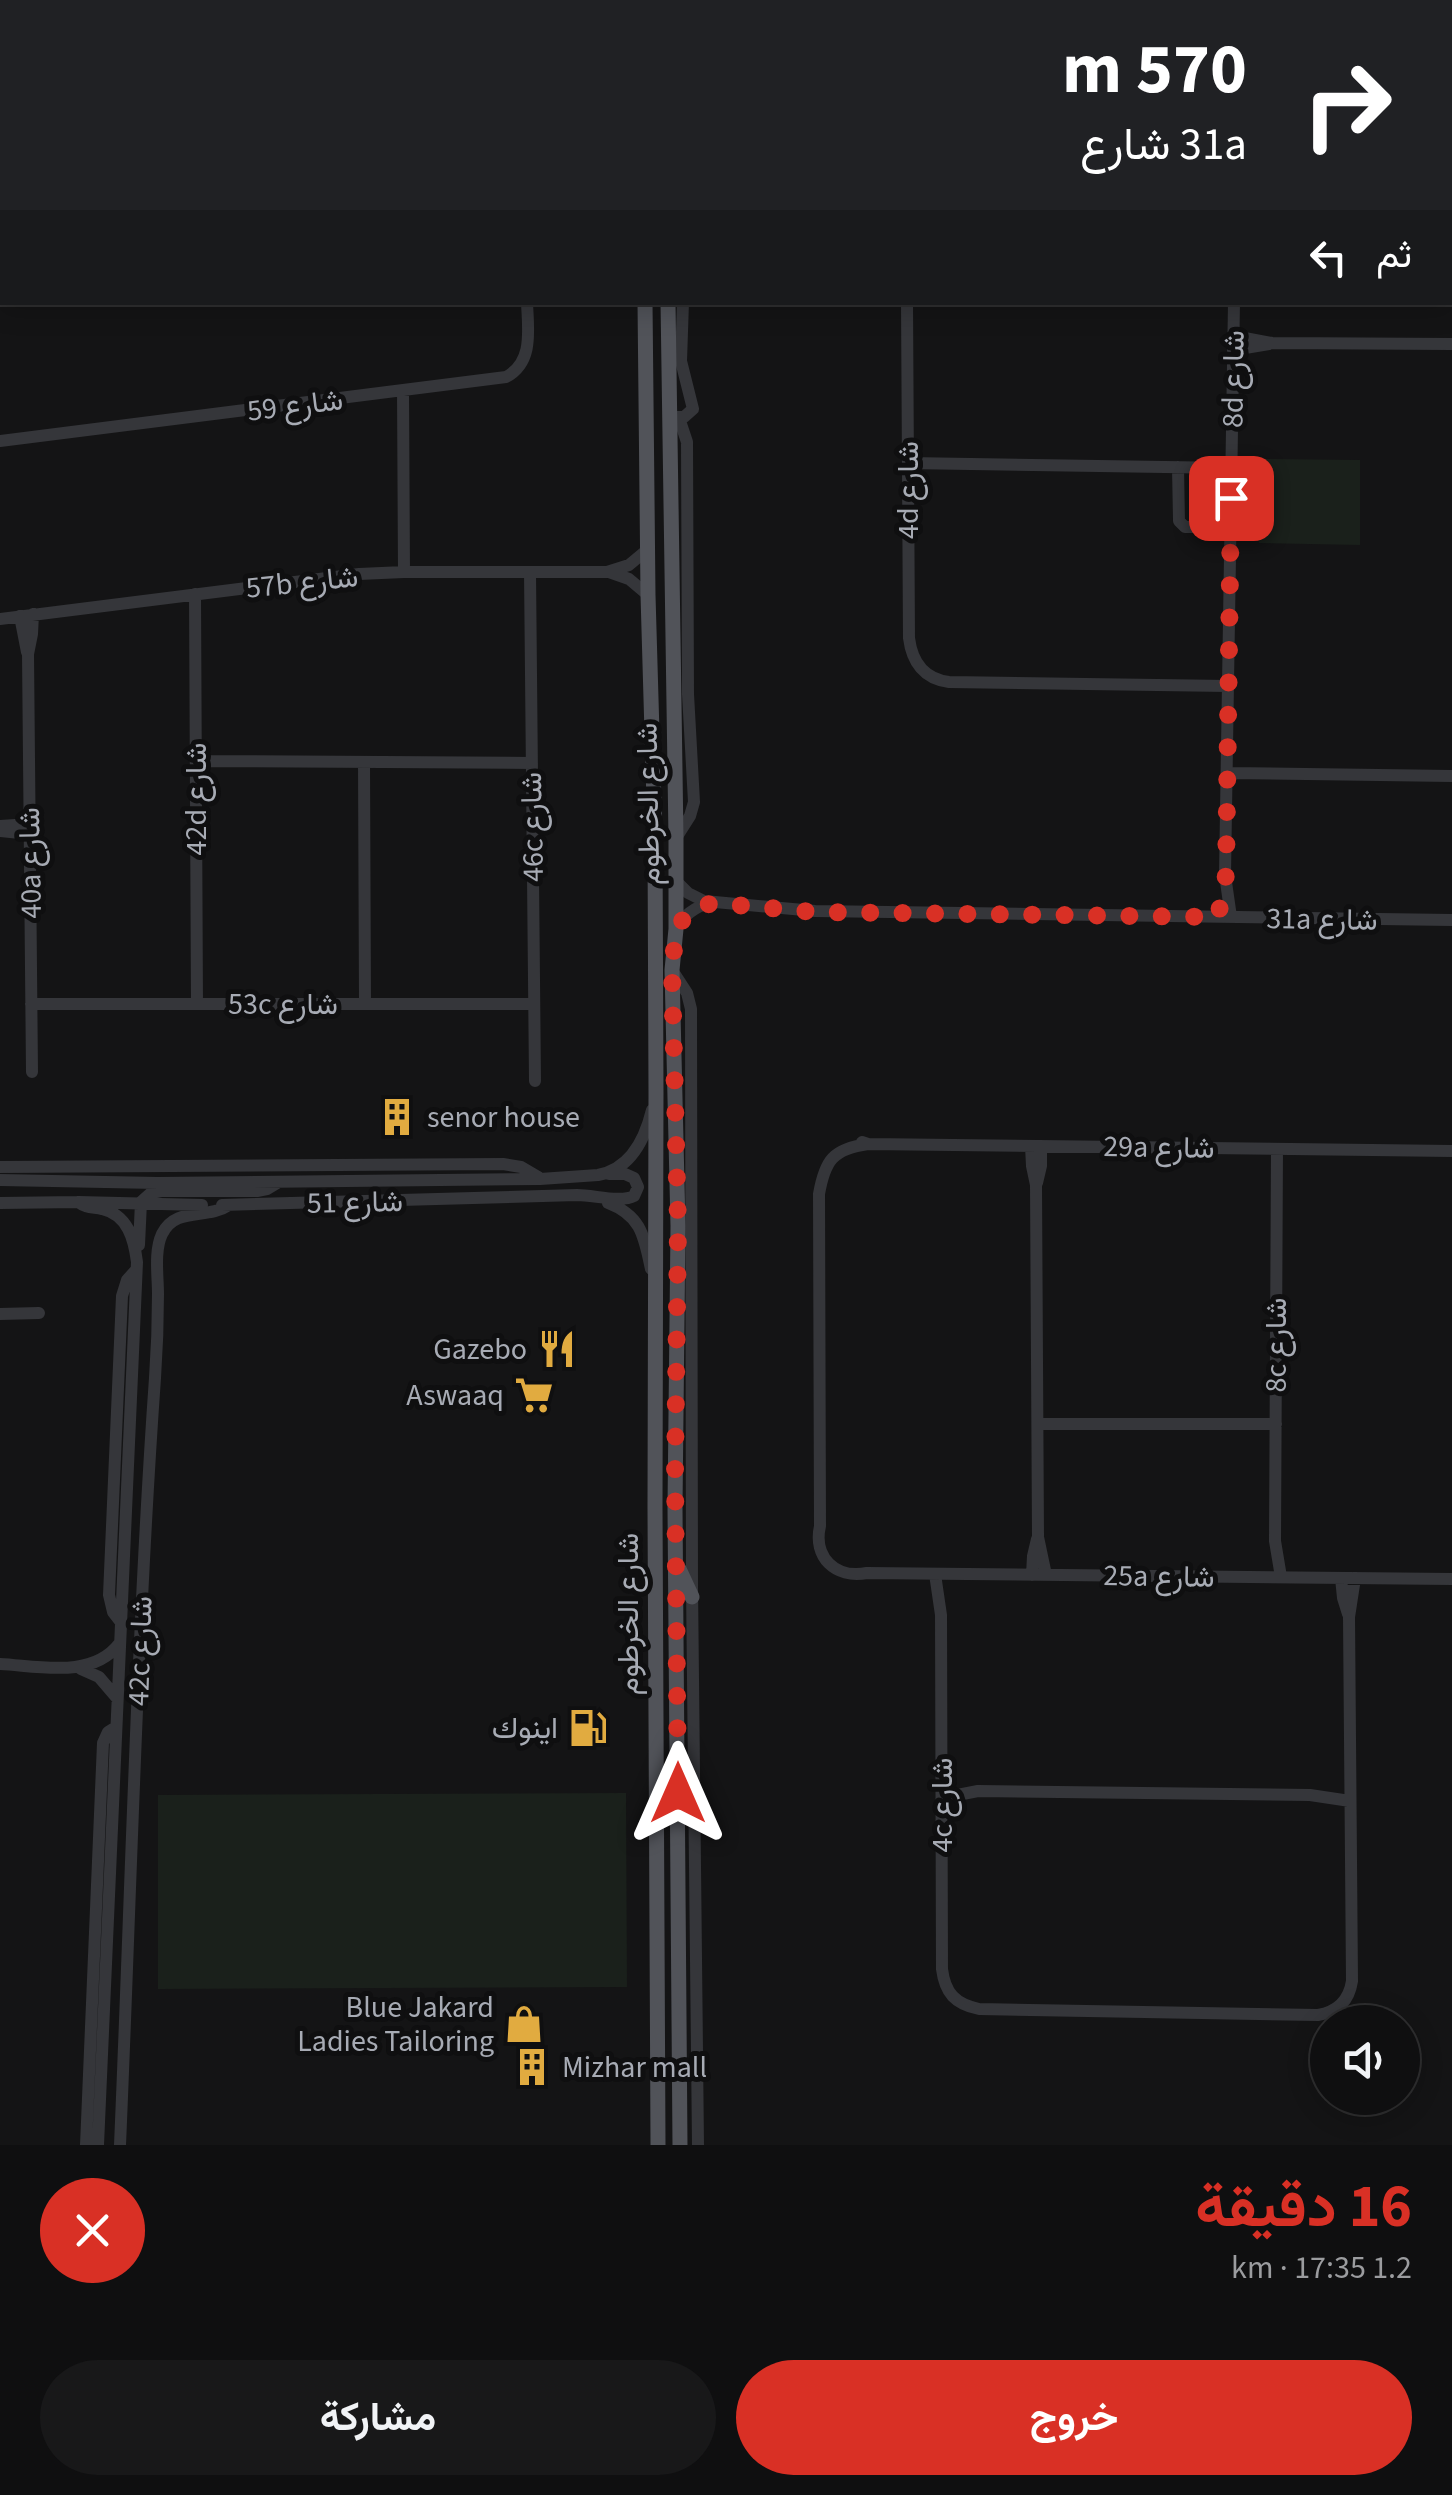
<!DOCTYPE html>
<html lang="ar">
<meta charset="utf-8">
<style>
:root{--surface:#0f0f10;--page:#181819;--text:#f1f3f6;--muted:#9b9c9f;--line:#2f2f30;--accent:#d93025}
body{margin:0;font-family:"Source Sans 3",Vazirmatn,sans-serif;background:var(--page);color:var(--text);direction:rtl;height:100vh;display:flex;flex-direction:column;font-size:38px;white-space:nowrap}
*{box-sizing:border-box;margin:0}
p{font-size:32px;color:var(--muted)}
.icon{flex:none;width:55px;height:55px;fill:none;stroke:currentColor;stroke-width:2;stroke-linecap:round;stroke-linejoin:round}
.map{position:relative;height:2145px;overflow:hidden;direction:ltr}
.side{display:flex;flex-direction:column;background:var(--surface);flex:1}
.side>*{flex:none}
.banner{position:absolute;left:0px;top:0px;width:1452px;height:305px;box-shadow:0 5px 25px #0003,0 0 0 2px var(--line);direction:rtl;background:#202124;color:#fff;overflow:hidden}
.controls{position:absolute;left:1310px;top:2005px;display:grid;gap:20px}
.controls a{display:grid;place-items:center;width:110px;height:110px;border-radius:50%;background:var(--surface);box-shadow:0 5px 25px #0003,0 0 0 2px var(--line);font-size:50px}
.pin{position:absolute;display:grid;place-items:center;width:85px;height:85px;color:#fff;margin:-42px;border-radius:20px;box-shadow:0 5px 15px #0006}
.me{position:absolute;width:110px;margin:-55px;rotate:0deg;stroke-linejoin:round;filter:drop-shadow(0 0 8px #0008)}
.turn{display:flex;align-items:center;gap:35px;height:210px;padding:0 40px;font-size:45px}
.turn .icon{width:130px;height:130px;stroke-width:2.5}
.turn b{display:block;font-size:70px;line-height:85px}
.then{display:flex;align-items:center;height:95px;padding:0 40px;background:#0003;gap:20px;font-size:38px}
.round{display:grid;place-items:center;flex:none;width:105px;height:105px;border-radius:52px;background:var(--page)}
.summary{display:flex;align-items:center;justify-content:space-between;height:170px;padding:0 40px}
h1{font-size:60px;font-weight:700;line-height:75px;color:var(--accent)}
.cta{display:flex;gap:20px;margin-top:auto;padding:20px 40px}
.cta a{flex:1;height:115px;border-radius:60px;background:var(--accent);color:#fff;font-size:40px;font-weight:700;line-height:115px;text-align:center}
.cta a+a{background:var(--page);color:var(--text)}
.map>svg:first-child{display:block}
.green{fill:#1a201b}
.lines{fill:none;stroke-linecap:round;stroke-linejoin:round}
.minor{stroke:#35363a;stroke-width:12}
.major{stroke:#515359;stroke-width:15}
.route{stroke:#d93025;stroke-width:18;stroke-dasharray:0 32.4}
.labels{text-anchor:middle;stroke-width:10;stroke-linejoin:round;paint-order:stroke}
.street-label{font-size:30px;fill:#a7abb4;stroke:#0f0f10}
.poi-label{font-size:30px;fill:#a7abb4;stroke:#0f0f10;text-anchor:end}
</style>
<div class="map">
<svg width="1452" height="2145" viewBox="0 0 1452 2145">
<rect width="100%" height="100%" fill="#141415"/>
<path class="green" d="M1261 459 1360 460V545L1259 543Z
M626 1793 627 1987 158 1989V1795Z"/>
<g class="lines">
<path class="minor" d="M1450 115H1452
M0 272 2 271
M907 302 909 638C912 662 924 679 949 682L1228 686
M1234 336 1272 343 1452 344
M1233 350 1269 344
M403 391 404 572
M671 417H684L693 409 681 361 683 302
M0 441 506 377C534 362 528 330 527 302
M908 463 1231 468
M1178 467 1179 521 1185 527H1231
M530 572 535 1081
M609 572 629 579 648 595
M195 594 197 1004
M20 616 27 652
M0 619 359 574 404 572H607L629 565 647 550
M196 761 532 763
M364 762 365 1004
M1227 773 1452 776
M0 826 30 824
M0 831 30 834
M676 838 690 816 694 802 688 694 687 442 679 418
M677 882 688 893 704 901 815 911 1452 920
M1231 917 1225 875 1234 302
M676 929C684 915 694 907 710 903
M672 970 687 993 691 1009 692 1586 698 2145
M31 1004H534
M32 1072 28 654 32 634 33 614
M862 1142 868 1144 1452 1151
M868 1144C833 1149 825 1160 819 1194L820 1526C813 1557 835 1579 867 1573L1452 1579
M1031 1146 1032 1166 1036 1185 1038 1537 1046 1575
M1277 1149 1275 1541 1281 1577
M0 1167 503 1164 521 1167 538 1177
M0 1180 158 1183 540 1179 598 1175C631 1169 645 1139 652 1110
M1037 1183 1041 1166V1146
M78 1202C86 1208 91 1207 102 1209 128 1215 134 1239 137 1262L98 2145
M0 1203 78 1202 202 1205
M608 1203C642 1216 644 1237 651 1269
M222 1205 577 1195C594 1195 621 1203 634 1196L638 1187 634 1178 625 1174H609
M139 1245 141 1202 151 1193 161 1191H257L267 1189 277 1183
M0 1314 39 1313
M1038 1424H1276
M935 1574 941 1615 942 1969C945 1993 955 2004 979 2009L1318 2015C1337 2012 1349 2001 1352 1981L1349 1617 1355 1578
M1032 1575 1033 1556 1037 1539
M1341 1578 1343 1598 1348 1614
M120 1621 113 1612 109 1595 122 1296 127 1280 136 1270
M0 1664C39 1666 92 1679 119 1644
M81 1669 99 1677 117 1698
M942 1798 978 1791 1310 1795 1350 1801
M86 2145 103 1743 108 1732 116 1727
M120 2145C131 1889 137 1633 155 1378 157 1350 158 1322 158 1294 158 1276 154 1251 162 1234 176 1206 207 1220 229 1205"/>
<path class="major" d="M672 0 673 2
M641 2V0
M1450 69H1452
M1450 99H1452
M0 107 2 106
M0 136H2
M645 302 648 595 655 836 656 1093 655 1507 658 2145
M668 302 676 838V929L672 970 678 1226 675 1507 680 2145
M679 1569 692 1597"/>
</g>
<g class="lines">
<path class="route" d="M678 1793 675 1472 678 1226 672 970 676 929 687 914 695 908 713 903 815 912 1218 917 1226 875 1231 498"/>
</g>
<defs>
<g id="building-bare" transform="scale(3)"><path d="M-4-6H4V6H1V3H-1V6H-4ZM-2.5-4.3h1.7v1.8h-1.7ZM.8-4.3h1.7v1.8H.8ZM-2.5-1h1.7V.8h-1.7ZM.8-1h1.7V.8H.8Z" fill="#e1ab40" stroke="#0f0f10" stroke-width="2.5" paint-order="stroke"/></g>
<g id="restaurant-bare" transform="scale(3)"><path d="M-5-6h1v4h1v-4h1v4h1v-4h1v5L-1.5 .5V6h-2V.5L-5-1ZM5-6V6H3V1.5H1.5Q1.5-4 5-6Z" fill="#e1ab40" stroke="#0f0f10" stroke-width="2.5" paint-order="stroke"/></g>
<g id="supermarket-bare" transform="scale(3)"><path d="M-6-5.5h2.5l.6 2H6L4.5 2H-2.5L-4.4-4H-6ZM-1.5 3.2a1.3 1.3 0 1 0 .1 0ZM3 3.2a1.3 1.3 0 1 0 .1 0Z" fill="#e1ab40" stroke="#0f0f10" stroke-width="2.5" paint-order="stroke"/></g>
<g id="fuel-bare" transform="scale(3)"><path d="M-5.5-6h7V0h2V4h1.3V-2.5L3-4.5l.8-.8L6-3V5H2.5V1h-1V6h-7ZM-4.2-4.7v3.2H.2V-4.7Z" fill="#e1ab40" stroke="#0f0f10" stroke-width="2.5" paint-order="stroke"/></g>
<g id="shop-bare" transform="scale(3)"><path d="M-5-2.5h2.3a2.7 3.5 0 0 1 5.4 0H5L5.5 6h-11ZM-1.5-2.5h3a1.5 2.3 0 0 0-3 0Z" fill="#e1ab40" stroke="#0f0f10" stroke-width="2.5" paint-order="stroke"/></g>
</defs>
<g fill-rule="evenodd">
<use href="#building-bare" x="397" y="1117"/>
<use href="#restaurant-bare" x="557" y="1349"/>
<use href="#supermarket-bare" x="534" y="1395"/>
<use href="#fuel-bare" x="588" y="1728"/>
<use href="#shop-bare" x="524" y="2024"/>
<use href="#building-bare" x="532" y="2067"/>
</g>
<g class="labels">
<g class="street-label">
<text transform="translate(1233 379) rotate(-89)" y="10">8d شارع</text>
<text transform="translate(295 405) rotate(-7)" y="10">شارع 59</text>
<text transform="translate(908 490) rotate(-90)" y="10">4d شارع</text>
<text transform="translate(302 582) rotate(-6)" y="10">57b شارع</text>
<text transform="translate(196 799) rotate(-90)" y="10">42d شارع</text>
<text transform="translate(648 804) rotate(-91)" y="10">شارع الخرطوم</text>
<text transform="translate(532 827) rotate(-91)" y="10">46c شارع</text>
<text transform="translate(30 863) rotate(-91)" y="10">40a شارع</text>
<text transform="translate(1322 919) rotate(1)" y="10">31a شارع</text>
<text x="283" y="1014">53c شارع</text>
<text transform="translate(1159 1147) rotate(1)" y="10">29a شارع</text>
<text transform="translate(355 1202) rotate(-1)" y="10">شارع 51</text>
<text transform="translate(1276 1345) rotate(-90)" y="10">8c شارع</text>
<text transform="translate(1159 1576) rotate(1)" y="10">25a شارع</text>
<text transform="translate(628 1614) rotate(-90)" y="10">شارع الخرطوم</text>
<text transform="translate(140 1651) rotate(-88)" y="10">42c شارع</text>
<text transform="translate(942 1805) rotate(-90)" y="10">4c شارع</text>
</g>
<g class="poi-label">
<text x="427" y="1127" text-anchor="start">senor house</text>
<text x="527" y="1359">Gazebo</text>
<text x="504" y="1405">Aswaaq</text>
<text x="558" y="1738">اينوك</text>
<text x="494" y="2017">Blue Jakard<tspan x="494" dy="34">Ladies Tailoring</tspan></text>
<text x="562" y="2077" text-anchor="start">Mizhar mall</text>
</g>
</g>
</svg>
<div class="controls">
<a><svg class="icon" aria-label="sound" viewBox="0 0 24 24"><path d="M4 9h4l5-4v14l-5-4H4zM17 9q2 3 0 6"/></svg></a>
</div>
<div class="pin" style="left:1231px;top:498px;background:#d93025"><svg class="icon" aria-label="arrive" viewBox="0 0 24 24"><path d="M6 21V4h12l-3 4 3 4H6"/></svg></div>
<svg class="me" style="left:678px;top:1793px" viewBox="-20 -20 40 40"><path d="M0-17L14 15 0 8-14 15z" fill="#d93025" stroke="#fff" stroke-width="4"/></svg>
<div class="banner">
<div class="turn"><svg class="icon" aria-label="right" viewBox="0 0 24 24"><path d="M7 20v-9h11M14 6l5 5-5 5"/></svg><div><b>570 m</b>31a شارع</div></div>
<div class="then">ثم<svg class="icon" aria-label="left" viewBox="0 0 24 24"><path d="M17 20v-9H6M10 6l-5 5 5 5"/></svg></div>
</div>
</div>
<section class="side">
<div class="summary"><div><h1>16 دقيقة</h1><p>1.2 km · 17:35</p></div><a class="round" style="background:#d93025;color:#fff"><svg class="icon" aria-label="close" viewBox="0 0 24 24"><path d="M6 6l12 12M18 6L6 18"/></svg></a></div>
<div class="cta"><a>خروج</a><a>مشاركة</a></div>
</section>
